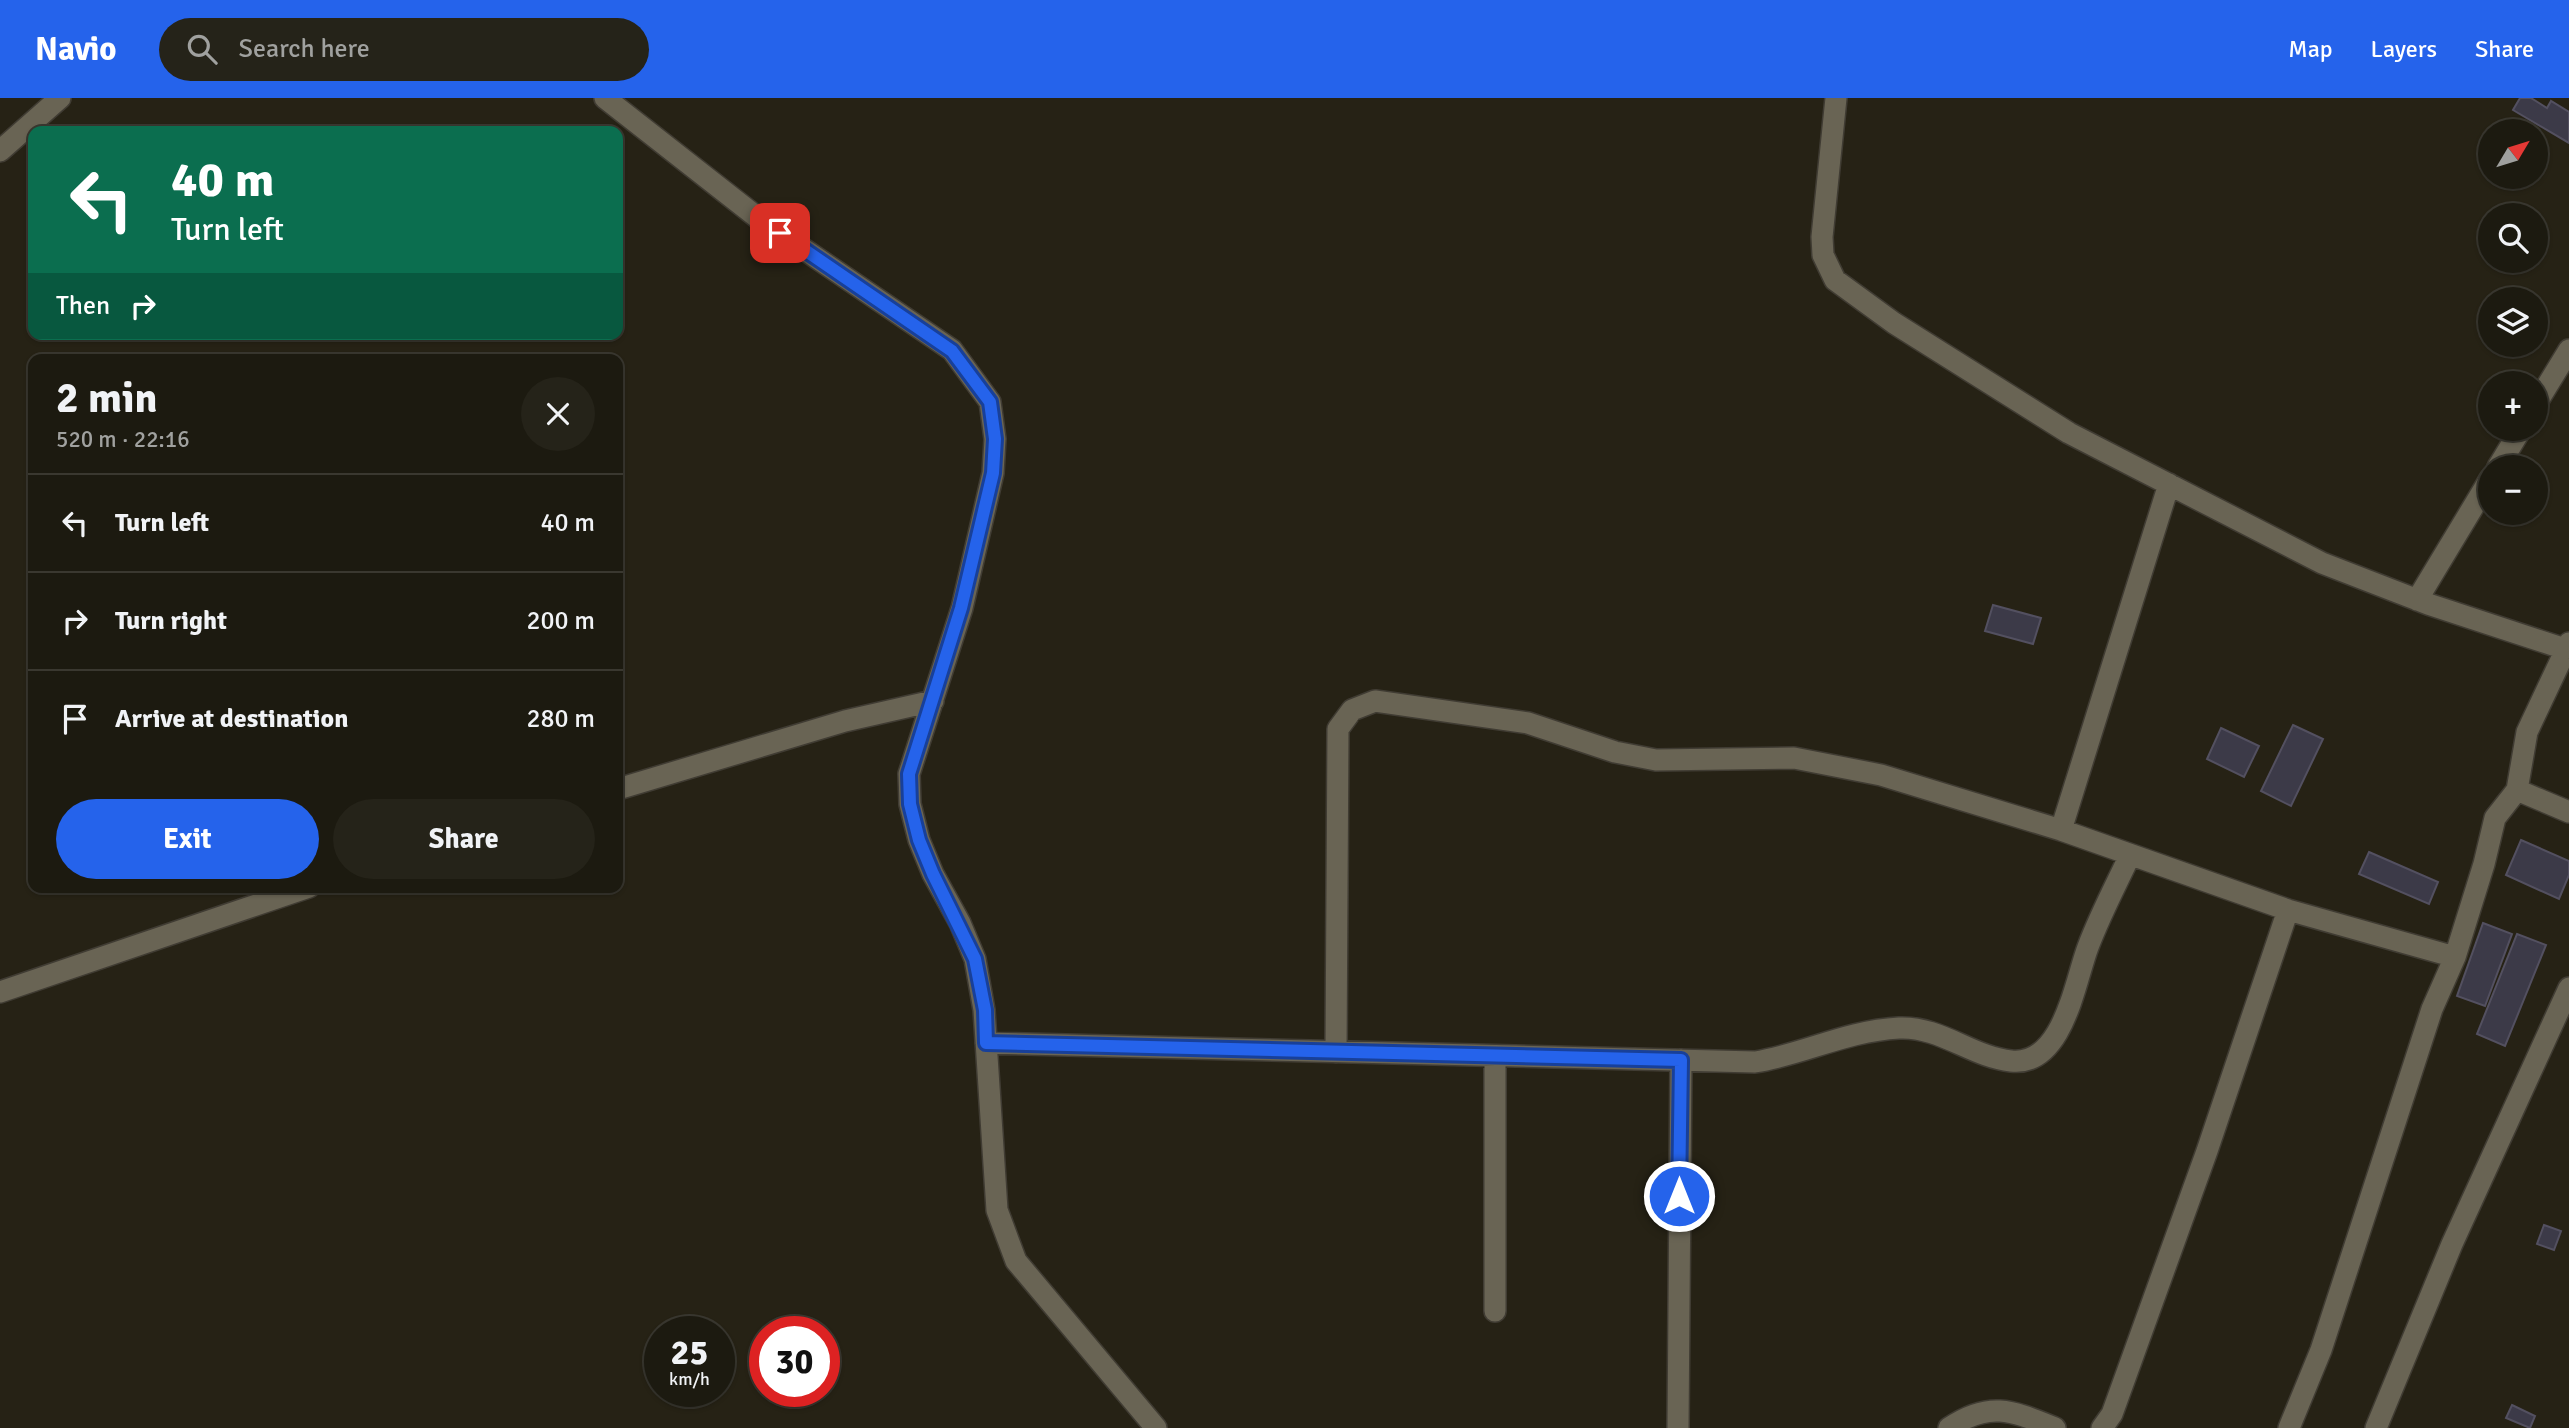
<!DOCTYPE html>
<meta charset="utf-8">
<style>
:root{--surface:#1c1a10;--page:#252319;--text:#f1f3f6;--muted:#a0a19f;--line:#3a3830;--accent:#2563eb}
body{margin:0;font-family:Signika,sans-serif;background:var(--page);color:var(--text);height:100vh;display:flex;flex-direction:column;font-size:26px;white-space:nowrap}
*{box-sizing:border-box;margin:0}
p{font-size:23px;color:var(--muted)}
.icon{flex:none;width:38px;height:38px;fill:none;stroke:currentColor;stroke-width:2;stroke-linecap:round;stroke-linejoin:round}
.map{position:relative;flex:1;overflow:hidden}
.panel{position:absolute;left:28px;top:256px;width:595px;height:539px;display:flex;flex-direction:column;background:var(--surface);border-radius:14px;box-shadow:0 2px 5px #0004,0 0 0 2px var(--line)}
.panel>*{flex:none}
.guide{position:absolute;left:28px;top:28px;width:595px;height:214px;border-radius:14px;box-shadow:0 2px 5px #0004,0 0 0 2px var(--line);background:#0b6e4f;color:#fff;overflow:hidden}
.needle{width:46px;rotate:52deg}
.fabs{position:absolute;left:2478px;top:21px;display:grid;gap:14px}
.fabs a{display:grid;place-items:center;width:70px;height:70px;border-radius:50%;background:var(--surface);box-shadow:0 2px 5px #0004,0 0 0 2px var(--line);font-size:35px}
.speed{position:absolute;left:644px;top:1218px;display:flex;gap:14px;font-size:35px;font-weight:700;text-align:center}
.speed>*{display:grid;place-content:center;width:91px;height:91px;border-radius:50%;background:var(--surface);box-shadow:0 2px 5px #0004,0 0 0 2px var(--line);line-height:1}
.speed small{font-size:18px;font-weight:400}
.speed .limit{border:10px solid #d22;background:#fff;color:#111}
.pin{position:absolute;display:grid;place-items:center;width:60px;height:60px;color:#fff;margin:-30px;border-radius:14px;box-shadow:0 4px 10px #0006}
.me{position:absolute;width:77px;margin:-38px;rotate:0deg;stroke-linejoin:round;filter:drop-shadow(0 0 5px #0008)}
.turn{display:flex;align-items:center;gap:24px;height:147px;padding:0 28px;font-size:32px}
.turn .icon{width:91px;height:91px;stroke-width:2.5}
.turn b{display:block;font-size:49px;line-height:60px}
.then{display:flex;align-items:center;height:66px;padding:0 28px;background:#0003;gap:14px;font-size:26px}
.round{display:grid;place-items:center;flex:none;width:74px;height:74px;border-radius:37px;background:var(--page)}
.headline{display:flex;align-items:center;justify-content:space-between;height:119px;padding:0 28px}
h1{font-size:42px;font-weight:800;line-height:52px}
.primary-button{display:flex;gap:14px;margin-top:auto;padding:14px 28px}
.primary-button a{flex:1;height:80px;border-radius:42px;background:var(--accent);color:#fff;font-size:28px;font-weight:800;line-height:80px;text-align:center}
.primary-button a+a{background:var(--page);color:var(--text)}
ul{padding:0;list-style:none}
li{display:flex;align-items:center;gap:21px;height:98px;padding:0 28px;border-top:2px solid var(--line)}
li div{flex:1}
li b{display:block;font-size:26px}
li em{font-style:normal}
header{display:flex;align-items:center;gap:42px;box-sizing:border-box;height:98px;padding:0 35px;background:var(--accent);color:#fff}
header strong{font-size:33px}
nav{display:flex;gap:38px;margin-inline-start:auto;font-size:24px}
.search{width:490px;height:63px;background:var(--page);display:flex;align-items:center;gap:18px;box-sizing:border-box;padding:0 24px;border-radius:38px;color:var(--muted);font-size:26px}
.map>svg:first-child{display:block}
.building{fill:#3c3a48;stroke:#535060;stroke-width:2}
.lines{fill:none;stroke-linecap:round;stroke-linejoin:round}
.street-casing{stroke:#403c33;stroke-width:24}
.street{stroke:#696454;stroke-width:21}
.route-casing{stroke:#184099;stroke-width:18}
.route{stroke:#2563eb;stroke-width:12}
</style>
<header>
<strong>Navio</strong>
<div class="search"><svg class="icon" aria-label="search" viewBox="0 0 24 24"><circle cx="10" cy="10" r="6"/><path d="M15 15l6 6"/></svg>Search here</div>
<nav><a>Map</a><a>Layers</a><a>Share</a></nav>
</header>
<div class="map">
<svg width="2569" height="1330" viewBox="0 0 2569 1330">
<rect width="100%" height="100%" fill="#262215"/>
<path class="building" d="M2520 0H2531L2547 10 2551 3 2569 14V45L2513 12Z
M1993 507 2041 520 2033 546 1985 533Z
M2293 627 2323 641 2291 708 2261 693Z
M2221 630 2259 648 2244 679 2207 661Z
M2521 742 2569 763V777L2559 801 2506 777Z
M2369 754 2438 784 2429 806 2359 776Z
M2483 825 2512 836 2485 908 2457 898Z
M2517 836 2546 847 2505 948 2477 936Z
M2544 1127 2561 1133 2554 1152 2537 1146Z
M2512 1307 2535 1318 2530 1330 2506 1320Z"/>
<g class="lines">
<g class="street-casing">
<path id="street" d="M605 0 758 120 952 252 990 304 995 341 993 375 962 510 909 676 910 706 919 742 933 776 960 825 975 861 984 912 997 1112 1016 1163 1156 1330
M1836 0 1822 139 1823 157 1835 182 1894 225 2069 335 2322 465 2428 506 2565 551
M0 53 60 0
M2536 306 2569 252
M2498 369 2521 331
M2417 502 2490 381
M618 691 845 623 933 603
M2517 692 2569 714
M2061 732 2169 386
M0 894 309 789
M986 945 1755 964C1805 956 1845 933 1899 930 1940 928 1972 959 2011 963 2063 969 2075 883 2088 849 2100 817 2116 787 2130 757
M1336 954 1338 631 1352 612 1375 603 1528 625 1615 654 1656 662 1794 660 1881 677 2061 732 2288 812 2455 859
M1495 958V1213
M1678 1330 1681 962
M1949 1330C1990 1302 2013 1313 2055 1330
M2102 1330 2112 1316 2207 1053 2288 812
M2289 1330 2321 1252 2432 911 2455 859 2484 766 2495 720 2517 692 2527 634 2569 545
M2376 1330 2452 1146 2569 890"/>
</g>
<use href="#street" class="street"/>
</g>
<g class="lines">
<g class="route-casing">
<path id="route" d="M780 135 952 253 990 304 995 341 993 375 961 510 909 676 910 706 919 742 933 776 975 861 985 912 986 945 1681 962 1679 1098"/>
</g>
<use href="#route" class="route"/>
</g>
</svg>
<div class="fabs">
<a><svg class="needle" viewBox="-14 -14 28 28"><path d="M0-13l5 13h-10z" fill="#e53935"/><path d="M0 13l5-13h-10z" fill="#a0a19f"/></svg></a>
<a><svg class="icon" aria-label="search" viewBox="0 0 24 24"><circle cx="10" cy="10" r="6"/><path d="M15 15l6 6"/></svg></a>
<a><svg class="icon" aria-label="layers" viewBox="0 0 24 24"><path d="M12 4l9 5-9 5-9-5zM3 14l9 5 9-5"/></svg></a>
<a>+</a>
<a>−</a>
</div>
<div class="speed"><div>25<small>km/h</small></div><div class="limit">30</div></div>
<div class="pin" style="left:780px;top:135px;background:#d93025"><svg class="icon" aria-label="arrive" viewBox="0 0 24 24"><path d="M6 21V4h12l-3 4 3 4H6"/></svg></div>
<svg class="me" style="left:1679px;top:1098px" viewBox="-20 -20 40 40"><circle r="17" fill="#2563eb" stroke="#fff" stroke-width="3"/><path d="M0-11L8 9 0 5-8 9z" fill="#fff"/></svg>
<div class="guide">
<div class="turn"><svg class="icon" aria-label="left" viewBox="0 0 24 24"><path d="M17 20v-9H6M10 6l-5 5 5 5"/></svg><div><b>40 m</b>Turn left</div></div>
<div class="then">Then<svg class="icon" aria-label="right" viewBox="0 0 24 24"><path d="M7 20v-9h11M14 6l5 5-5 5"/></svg></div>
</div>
<section class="panel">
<div class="headline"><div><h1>2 min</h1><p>520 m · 22:16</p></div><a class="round"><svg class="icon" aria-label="close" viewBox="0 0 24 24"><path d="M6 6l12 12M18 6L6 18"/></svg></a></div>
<ul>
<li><svg class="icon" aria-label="left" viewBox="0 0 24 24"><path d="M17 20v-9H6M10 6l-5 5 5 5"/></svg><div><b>Turn left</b></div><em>40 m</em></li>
<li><svg class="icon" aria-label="right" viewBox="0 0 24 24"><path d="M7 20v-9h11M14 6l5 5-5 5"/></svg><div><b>Turn right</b></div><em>200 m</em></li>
<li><svg class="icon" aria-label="arrive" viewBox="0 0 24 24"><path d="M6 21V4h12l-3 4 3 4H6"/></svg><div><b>Arrive at destination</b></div><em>280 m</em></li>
</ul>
<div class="primary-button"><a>Exit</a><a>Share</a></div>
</section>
</div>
